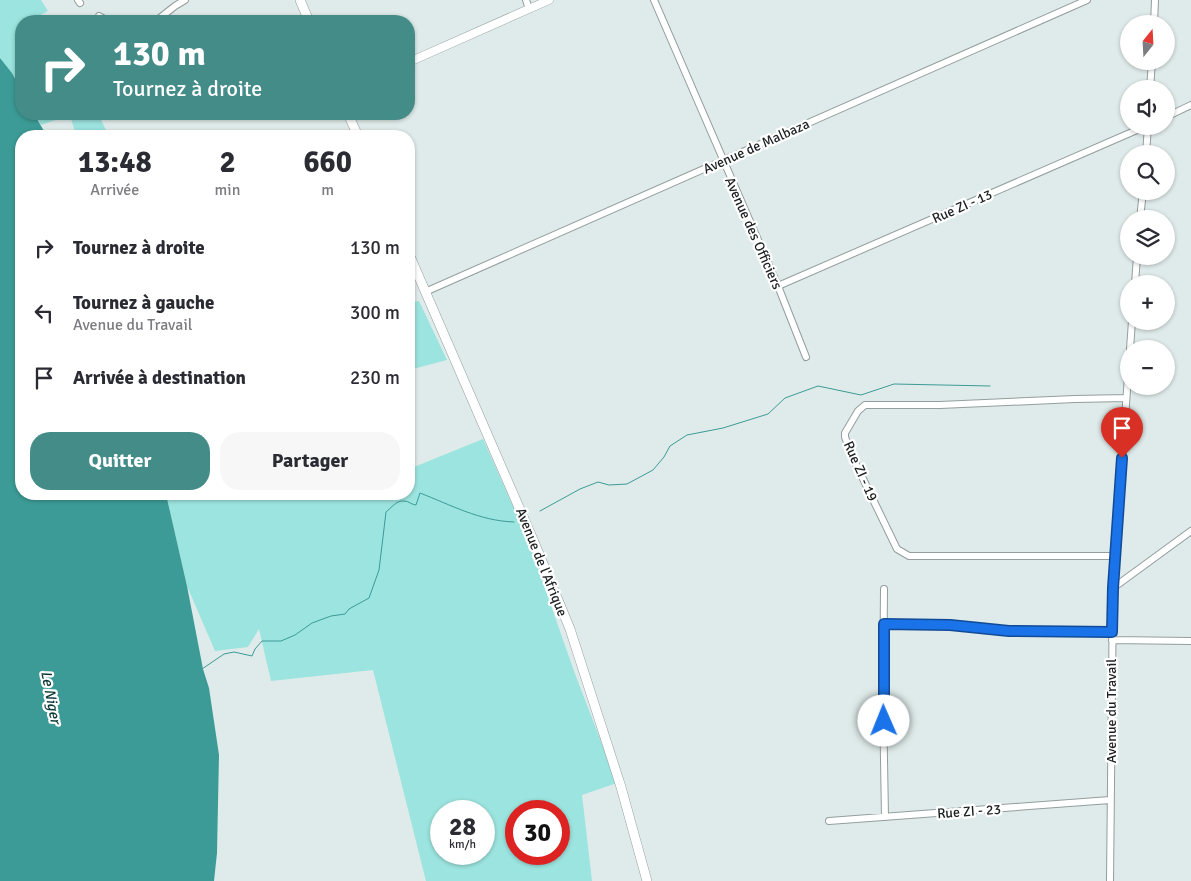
<!DOCTYPE html>
<html lang="fr">
<meta charset="utf-8">
<style>
:root{--surface:#fff;--page:#f7f7f7;--text:#2b2b33;--muted:#7c7c81;--accent:#448c88}
body{margin:0;font-family:Signika,sans-serif;background:var(--page);color:var(--text);height:100vh;display:flex;flex-direction:column;font-size:19px;white-space:nowrap}
*{box-sizing:border-box;margin:0}
p{font-size:16px;color:var(--muted)}
.icon{flex:none;width:28px;height:28px;fill:none;stroke:currentColor;stroke-width:2;stroke-linecap:round;stroke-linejoin:round}
.map{position:relative;flex:1;overflow:hidden}
.drawer{position:absolute;left:15px;top:130px;width:400px;height:370px;display:flex;flex-direction:column;background:var(--surface);border-radius:20px;box-shadow:0 1px 4px #0004}
.drawer>*{flex:none}
.top-card{position:absolute;left:15px;top:15px;width:400px;height:105px;border-radius:20px;box-shadow:0 1px 4px #0004;background:#448c88;color:#fff;overflow:hidden}
.needle{width:32px;rotate:18deg}
.fabs{position:absolute;left:1120px;top:15px;display:grid;gap:10px}
.fabs a{display:grid;place-items:center;width:55px;height:55px;border-radius:50%;background:var(--surface);box-shadow:0 1px 4px #0004;font-size:25px}
.speed{position:absolute;left:430px;top:800px;display:flex;gap:10px;font-size:25px;font-weight:700;text-align:center}
.speed>*{display:grid;place-content:center;width:65px;height:65px;border-radius:50%;background:var(--surface);box-shadow:0 1px 4px #0004;line-height:1}
.speed small{font-size:12px;font-weight:400}
.speed .limit{border:8px solid #d22;background:#fff;color:#111}
.pin{position:absolute;display:grid;place-items:center;width:42px;height:42px;color:#fff;margin:-51px -21px;border-radius:50% 50% 50% 0;rotate:-45deg;box-shadow:0 0 5px #0007}
.pin .icon{rotate:45deg}
.me{position:absolute;width:55px;margin:-28px;rotate:359deg;stroke-linejoin:round;filter:drop-shadow(0 0 4px #0008)}
.turn{display:flex;align-items:center;gap:18px;height:105px;padding:0 15px;font-size:22px}
.turn .icon{width:65px;height:65px;stroke-width:2.5}
.turn b{display:block;font-size:35px;line-height:42px}
.eta{display:flex;justify-content:space-evenly;align-items:center;height:85px;text-align:center}
.eta b{font-size:30px;font-weight:800;line-height:35px}
.button{display:flex;gap:10px;margin-top:auto;padding:10px 15px}
.button a{flex:1;height:58px;border-radius:20px;background:var(--accent);color:#fff;font-size:20px;font-weight:800;line-height:58px;text-align:center}
.button a+a{background:var(--page);color:var(--text)}
ul{padding:0;list-style:none}
li{display:flex;align-items:center;gap:15px;height:65px;padding:0 15px}
li div{flex:1}
li b{display:block;font-size:19px}
li em{font-style:normal}
.map>svg:first-child{display:block}
.green{fill:#9ce4df;fill-rule:evenodd}
.water{fill:#3c9b96}
.lines{fill:none;stroke-linecap:round;stroke-linejoin:round}
.stream{stroke:#3c9b96;stroke-width:1}
.minor-casing{stroke:#939e9d;stroke-width:8}
.tertiary-casing{stroke:#939e9d;stroke-width:9}
.secondary-casing{stroke:#939e9d;stroke-width:10}
.minor{stroke:#fff;stroke-width:6}
.tertiary{stroke:#fff;stroke-width:8}
.secondary{stroke:#fff;stroke-width:9}
.route-casing{stroke:#114b97;stroke-width:12}
.route{stroke:#1a73e8;stroke-width:9}
.labels{text-anchor:middle;stroke-width:4.5;stroke-linejoin:round;paint-order:stroke}
.street-label{font-size:14px;fill:#1c2020;stroke:#fff}
.water-label{font-size:15px;font-style:italic;fill:#0b3836;stroke:#fff}
</style>
<div class="map">
<svg width="1191" height="881" viewBox="0 0 1191 881">
<rect width="100%" height="100%" fill="#dfebea"/>
<path class="green" d="M0 0H41L48 11 39 16 40 21H21V90L12 73 0 58Z
M34 114H98L109 136H76L70 115 41 125Z
M419 301 447 360 409 370V303Z
M483 439 528 540 575 674 617 783 582 795 592 881H426L373 670 271 681 259 629 248 647 215 651 187 586 166 494H409V458L414 467ZM441 811H484V854H441ZM516 811H559V854H516Z"/>
<path class="water" d="M0 58 12 73 21 90V114H34L47 136H21V494H166L187 586 203 669 209 688 219 755 217 853 214 881H0Z"/>
<g class="lines">
<path class="stream" d="M540 511 580 489 598 482 609 485 627 484 653 470 664 457 670 446 687 435 723 428 768 414 785 398 818 386 861 395 894 384 990 386
M202 669 224 654 234 652 252 656 255 649 262 641H281L295 635 312 623 331 616 345 614 349 609 369 598 379 570 386 512C391 508 397 500 404 501 409 501 412 505 416 505L420 493C451 505 480 521 514 522"/>
<g class="minor-casing">
<path id="minor" d="M78 0 80 3
M526 0 529 9
M654 0 778 286 806 357
M99 16 108 21
M156 21 175 6 185 0
M1154 24 1155 0
M1150 89 1152 61
M1166 117 1191 105
M1146 154 1148 126
M1140 219 1143 191
M1135 284 1137 256
M778 286 1146 126
M425 292 1087 0
M1130 349 1132 321
M1115 556H909L897 549 852 456 845 437V433L858 411 865 405H940L1075 399 1126 398
M1113 588 1191 531
M884 589 883 702 885 817
M884 624 950 625 1009 631 1112 632
M1112 640 1191 641
M829 821 1110 800
M1110 881 1113 588 1129 362"/>
</g>
<g class="tertiary-casing">
<path id="tertiary" d="M409 62 549 0"/>
</g>
<g class="secondary-casing">
<path id="secondary" d="M300 0 309 21
M348 114 358 136
M409 254 534 542 570 629 621 787 647 881"/>
</g>
<use href="#minor" class="minor"/>
<use href="#tertiary" class="tertiary"/>
<use href="#secondary" class="secondary"/>
</g>
<g class="lines">
<g class="route-casing">
<path id="route" d="M884 721V624L950 625 1009 631 1112 632 1113 588 1122 458"/>
</g>
<use href="#route" class="route"/>
</g>
<g class="labels">
<g class="street-label">
<text transform="translate(756 146) rotate(-24)" y="5">Avenue de Malbaza</text>
<text transform="translate(962 206) rotate(-24)" y="5">Rue ZI - 13</text>
<text transform="translate(754 233) rotate(66)" y="5">Avenue des Officiers</text>
<text transform="translate(861 471) rotate(66)" y="5">Rue ZI - 19</text>
<text transform="translate(542 562) rotate(68)" y="5">Avenue de l'Afrique</text>
<text transform="translate(1111 711) rotate(-90)" y="5">Avenue du Travail</text>
<text transform="translate(969 811) rotate(-4)" y="5">Rue ZI - 23</text>
</g>
<g class="water-label">
<text transform="translate(51 697) rotate(79)" y="5">Le Niger</text>
</g>
</g>
</svg>
<div class="fabs">
<a><svg class="needle" viewBox="-14 -14 28 28"><path d="M0-13l5 13h-10z" fill="#e53935"/><path d="M0 13l5-13h-10z" fill="#7c7c81"/></svg></a>
<a><svg class="icon" aria-label="sound" viewBox="0 0 24 24"><path d="M4 9h4l5-4v14l-5-4H4zM17 9q2 3 0 6"/></svg></a>
<a><svg class="icon" aria-label="search" viewBox="0 0 24 24"><circle cx="10" cy="10" r="6"/><path d="M15 15l6 6"/></svg></a>
<a><svg class="icon" aria-label="layers" viewBox="0 0 24 24"><path d="M12 4l9 5-9 5-9-5zM3 14l9 5 9-5"/></svg></a>
<a>+</a>
<a>−</a>
</div>
<div class="speed"><div>28<small>km/h</small></div><div class="limit">30</div></div>
<div class="pin" style="left:1122px;top:458px;background:#d93025"><svg class="icon" aria-label="arrive" viewBox="0 0 24 24"><path d="M6 21V4h12l-3 4 3 4H6"/></svg></div>
<svg class="me" style="left:884px;top:721px" viewBox="-20 -20 40 40"><circle r="19" fill="#fff"/><path d="M0-13L10 11 0 6-10 11z" fill="#1a73e8"/></svg>
<div class="top-card">
<div class="turn"><svg class="icon" aria-label="right" viewBox="0 0 24 24"><path d="M7 20v-9h11M14 6l5 5-5 5"/></svg><div><b>130 m</b>Tournez à droite</div></div>
</div>
<section class="drawer">
<div class="eta">
<div><b>13:48</b><p>Arrivée</p></div>
<div><b>2</b><p>min</p></div>
<div><b>660</b><p>m</p></div>
</div>
<ul>
<li><svg class="icon" aria-label="right" viewBox="0 0 24 24"><path d="M7 20v-9h11M14 6l5 5-5 5"/></svg><div><b>Tournez à droite</b></div><em>130 m</em></li>
<li><svg class="icon" aria-label="left" viewBox="0 0 24 24"><path d="M17 20v-9H6M10 6l-5 5 5 5"/></svg><div><b>Tournez à gauche</b><p>Avenue du Travail</p></div><em>300 m</em></li>
<li><svg class="icon" aria-label="arrive" viewBox="0 0 24 24"><path d="M6 21V4h12l-3 4 3 4H6"/></svg><div><b>Arrivée à destination</b></div><em>230 m</em></li>
</ul>
<div class="button"><a>Quitter</a><a>Partager</a></div>
</section>
</div>
